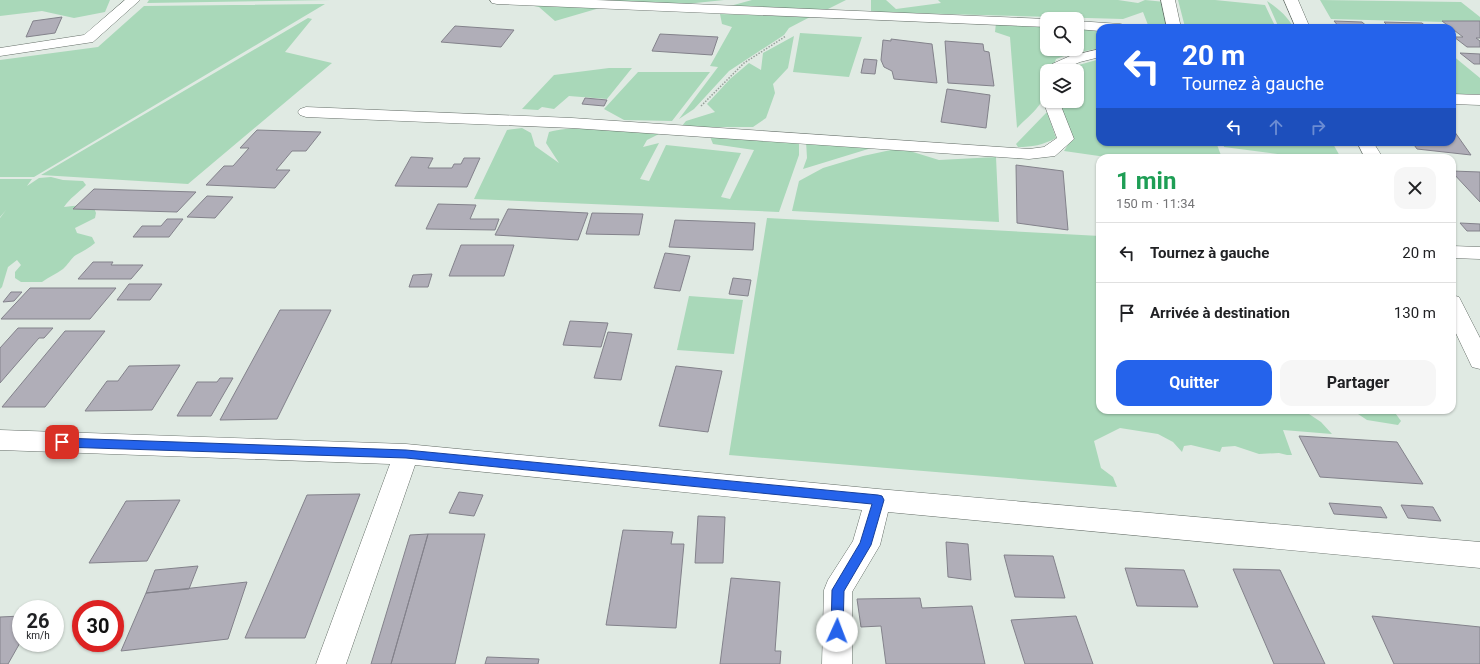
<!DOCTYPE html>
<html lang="fr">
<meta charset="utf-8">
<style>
:root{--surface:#fff;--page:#f6f6f6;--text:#202124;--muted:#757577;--line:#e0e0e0;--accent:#2563eb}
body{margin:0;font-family:Roboto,sans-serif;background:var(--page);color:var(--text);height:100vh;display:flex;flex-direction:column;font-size:15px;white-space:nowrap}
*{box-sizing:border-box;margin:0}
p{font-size:13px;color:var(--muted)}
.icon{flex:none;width:22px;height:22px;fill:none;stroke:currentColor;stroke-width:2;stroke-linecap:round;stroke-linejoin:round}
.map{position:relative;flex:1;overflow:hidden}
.sheet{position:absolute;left:1096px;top:154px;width:360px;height:260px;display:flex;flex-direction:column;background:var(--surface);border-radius:12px;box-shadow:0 1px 3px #0004}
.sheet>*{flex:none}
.top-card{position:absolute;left:1096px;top:24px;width:360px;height:122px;border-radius:12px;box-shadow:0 1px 3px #0004;background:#2563eb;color:#fff;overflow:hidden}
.controls{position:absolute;left:1040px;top:12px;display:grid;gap:8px}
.controls a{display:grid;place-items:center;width:44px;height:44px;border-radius:8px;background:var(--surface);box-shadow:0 1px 3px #0004;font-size:20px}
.speed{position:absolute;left:12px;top:600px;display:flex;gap:8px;font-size:20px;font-weight:700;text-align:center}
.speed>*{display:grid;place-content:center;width:52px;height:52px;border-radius:50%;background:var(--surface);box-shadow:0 1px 3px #0004;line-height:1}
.speed small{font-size:10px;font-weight:400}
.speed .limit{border:6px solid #d22;background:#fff;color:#111}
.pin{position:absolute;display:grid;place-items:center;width:34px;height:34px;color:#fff;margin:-17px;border-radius:8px;box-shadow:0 2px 6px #0006}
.me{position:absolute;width:44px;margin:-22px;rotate:2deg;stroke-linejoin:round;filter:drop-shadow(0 0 3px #0008)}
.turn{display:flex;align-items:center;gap:14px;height:84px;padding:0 20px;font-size:18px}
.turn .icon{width:52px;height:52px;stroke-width:2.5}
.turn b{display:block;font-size:28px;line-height:34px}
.lanes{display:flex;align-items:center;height:38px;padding:0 20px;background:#0003;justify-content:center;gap:20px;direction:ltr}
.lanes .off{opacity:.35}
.round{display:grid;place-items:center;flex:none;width:42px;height:42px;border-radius:12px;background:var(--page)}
.head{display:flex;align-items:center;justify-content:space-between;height:68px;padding:0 20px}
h1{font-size:24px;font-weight:700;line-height:30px;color:#1e9e55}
.action{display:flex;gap:8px;margin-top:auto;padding:8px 20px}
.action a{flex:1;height:46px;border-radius:12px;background:var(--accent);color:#fff;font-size:16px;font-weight:700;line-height:46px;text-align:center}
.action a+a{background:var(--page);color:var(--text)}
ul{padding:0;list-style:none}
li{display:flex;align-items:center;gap:12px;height:60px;padding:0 20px;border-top:1px solid var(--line)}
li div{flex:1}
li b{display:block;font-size:15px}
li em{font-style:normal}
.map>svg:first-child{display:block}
.green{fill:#a9d8b9}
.building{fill:#b0aeb8;stroke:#83828b}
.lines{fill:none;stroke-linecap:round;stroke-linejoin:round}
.minor-casing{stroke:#666f69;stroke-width:1}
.path{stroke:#98a09b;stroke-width:1.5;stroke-dasharray:1.5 1.5;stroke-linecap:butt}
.minor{fill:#fff;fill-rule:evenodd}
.route{fill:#2563eb;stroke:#184099}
</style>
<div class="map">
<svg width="1480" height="664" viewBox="0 0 1480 664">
<rect width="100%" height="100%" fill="#e0eae3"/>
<path class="green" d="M0 0H110L105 12 74 18 42 11 0 16Z
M149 0H330L147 3Z
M504 0H724L686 4 610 5 555 21 539 7Z
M752 0H846L824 11 730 6Z
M871 0H886L896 9 941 3 938 0H1118L1138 3 1145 0 1165 2 1167 28 1148 25 1143 12 1123 19 871 12Z
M1178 0H1215L1265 5 1276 28 1185 27Z
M1320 0 1461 2 1480 17V23L1331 19Z
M1267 1C1279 9 1287 16 1294 28H1279Z
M325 4 34 177H0V60L98 47 144 6Z
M720 14 810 17 789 28 784 35 729 71 694 109 679 119 718 67 710 66 732 27 722 24Z
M308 18 312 19 285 52 332 63 188 184 41 175Z
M996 23H1047V49H1077V23L1130 25 1141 28H1100V48L1067 55 1056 59 1052 71H1047C1047 104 1039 106 1017 128L1010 37 995 32Z
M800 33 862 37 849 77 793 72Z
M794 36 788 68 773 84 775 93 766 118 753 127H681L686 121 715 112 707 104 730 79 749 63 761 70 763 53Z
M1452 55 1480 78V94H1452Z
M1100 59V142H1216L1222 158H1113L1064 151 1072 138 1059 102 1077 101V71H1068V68Z
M609 68H632L607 99 569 96 554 109 542 107 538 110 522 109 554 75Z
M638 72H710L672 121 624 120 604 109Z
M1047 112 1056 138C1043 145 1032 147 1018 147L1016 144Z
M522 128 531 133 535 146 559 163 546 143 549 132C579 124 628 131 659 134L647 140 643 147 659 143 640 179 649 181 666 145 741 153 721 197 730 199 754 150 713 144 709 134 799 142V155L779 212 474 199 507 130Z
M806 141 878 146 803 169 807 158Z
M1223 142H1332L1341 158H1307L1224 147Z
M900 148 939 160 996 157 999 222 792 211 799 181 823 168 863 156Z
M51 177 63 180 83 181 86 185C79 192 69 199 64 207 75 206 83 204 94 208L96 213 95 218 75 228 77 233 92 237 95 243C89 248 83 251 76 255 71 258 68 265 63 269 56 274 49 277 42 282H21L15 278V272L21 265 17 260 8 267 2 287 0 289V218L6 210 0 217V179H32L27 186 39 178Z
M767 218 1100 236V410H1303L1321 422 1332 434 1283 430 1292 455H1287L1279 453 1259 454 1235 446 1222 447 1220 452 1191 445 1184 446 1182 452 1173 442 1158 434 1120 428 1094 441 1101 468 1113 477 1117 487 729 455Z
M689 296 743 300 734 354 677 350Z
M1352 410H1393L1401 421 1398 425 1367 420Z"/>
<path class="building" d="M62 17 55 33 26 37 33 21Z
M1334 21 1362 22 1369 28H1340Z
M1442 21H1480V38H1476L1480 41V47H1467L1454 37H1463Z
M1384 22 1422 23 1428 28H1387L1385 26H1388Z
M455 26 514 30 501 47 441 42Z
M660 34 718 37 712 55 652 51Z
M891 39 932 44 937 83 894 79 892 71 884 67 881 60 883 40 891 41Z
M945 41 983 44 984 51 989 52 994 86 948 83Z
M1460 53 1480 54V64H1474Z
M864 59 877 60 875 74 861 73Z
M947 89 990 95 986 128 941 122Z
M585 98 607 100 604 106 582 104Z
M1452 128 1471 155 1417 149 1412 142H1452Z
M257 130 321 132 306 151H292L276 170H290L275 188 206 185 224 166H233L249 148H240Z
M411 157 433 158 428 168H452L454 164H461L464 158H480L467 187 395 186Z
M1016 165 1063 171 1068 230 1017 223Z
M1452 171 1480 172V202L1452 172Z
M94 189 196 192 177 212 73 209Z
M207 196 233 197 215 218 187 217Z
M438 204 476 205 470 219H499L495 230 426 229Z
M508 209 588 213 578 240 495 235Z
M592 213 643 214 639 235 586 234Z
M167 219H183L169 237H133L142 226H161Z
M675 220 755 223 753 250 669 247Z
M1460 223 1480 224V231H1467Z
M461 245H514L504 276H449Z
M665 253 690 256 680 291 654 288Z
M93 262H113L111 265H143L131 279H78Z
M432 274 428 287H409L413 275Z
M733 278 751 280 748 296 729 294Z
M129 284H162L150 300H117Z
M30 288H116L90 319H1Z
M11 292H22L14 301 3 302Z
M280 310H331L277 419 220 420Z
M570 321 608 323 601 347 563 345Z
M18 328H53L44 338H39L0 383V348Z
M65 331H105L45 407H2Z
M608 332 632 334 621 380 594 378Z
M180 365 152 410 85 411 107 381H118L129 366Z
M676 366 722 371 708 432 659 426Z
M220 378H233L211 416H177L197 382H217Z
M1299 436 1397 442 1423 484 1320 477Z
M459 492 483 495 474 516 449 513Z
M360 494 305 638H245L307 495Z
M180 500 147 561 89 563 126 501Z
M1329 503 1381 507 1387 518 1334 514Z
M1401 505 1433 507 1441 521 1408 518Z
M698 516 725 517 723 563H695Z
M623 530 673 532 671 544H684L676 628 606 625Z
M428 534H485L455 664H391Z
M428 534 391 664H371L410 535Z
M946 542 968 544 971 580 948 577Z
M1004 555 1053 556 1065 598 1015 597Z
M198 566 189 589 146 593 155 570Z
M1125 568 1184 570 1198 607 1137 606Z
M1233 569 1280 570 1325 664H1274Z
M731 578 780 582 775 651H781L780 664H720Z
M247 582 228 639 121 651 146 593Z
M920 598 922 608 972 606 985 664H886L881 626 861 627 857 599Z
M21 616V641L8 664H0V617Z
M1076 616 1093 664H1025L1011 620Z
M1372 616 1480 627V664H1394Z
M487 657 539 659 538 664H485Z"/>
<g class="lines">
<g class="minor-casing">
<path id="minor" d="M125 0H140L93 42 0 56V48L84 35Z
M490 0H596L1047 19V27L497 4 492 3Z
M1161 0H1175L1181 28H1167Z
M1284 0H1298L1310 28H1296Z
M1077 21 1120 24 1125 25 1127 28H1100V31L1077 29Z
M1100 49V57L1080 62 1064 69 1063 71H1049L1052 64 1070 56Z
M1452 94 1480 95V105L1452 104Z
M1047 97V101H1059L1074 139 1055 156 1029 159 572 128 306 117 300 115 298 112 300 109 306 107 572 118 1029 149 1044 147 1057 138 1043 101Z
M1357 142H1373L1383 158H1365Z
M1452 246 1480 247V259L1452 258Z
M1452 295 1459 297 1480 338V369L1472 367 1452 325Z
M0 430 406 444 878 489 1480 542V568L888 512 880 545 852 592V664H822L824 590 828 580 853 541 862 510 415 465 346 664H316L390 464 0 450Z"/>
</g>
<path class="path" d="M701 106 744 63 786 36"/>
<use href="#minor" class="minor"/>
</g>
<path class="route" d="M62 438 406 450 878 495 882 496 884 500 871 545 844 591 843 631 841 635 837 637 833 635 831 631 832 590 860 543 872 504 406 458 62 447 58 445 56 442 58 439Z"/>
</svg>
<div class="controls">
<a><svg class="icon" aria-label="search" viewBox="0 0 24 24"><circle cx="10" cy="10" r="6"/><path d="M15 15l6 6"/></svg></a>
<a><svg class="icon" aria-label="layers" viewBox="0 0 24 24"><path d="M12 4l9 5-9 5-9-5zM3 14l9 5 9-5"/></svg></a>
</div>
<div class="speed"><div>26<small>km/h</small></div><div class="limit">30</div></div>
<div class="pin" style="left:62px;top:442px;background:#d93025"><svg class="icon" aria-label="arrive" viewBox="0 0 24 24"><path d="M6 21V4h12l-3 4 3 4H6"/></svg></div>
<svg class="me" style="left:837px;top:631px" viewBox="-20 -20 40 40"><circle r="19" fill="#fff"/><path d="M0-13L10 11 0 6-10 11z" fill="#2563eb"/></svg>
<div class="top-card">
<div class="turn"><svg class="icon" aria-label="left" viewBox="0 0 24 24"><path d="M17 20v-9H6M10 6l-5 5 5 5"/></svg><div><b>20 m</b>Tournez à gauche</div></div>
<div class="lanes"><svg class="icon" aria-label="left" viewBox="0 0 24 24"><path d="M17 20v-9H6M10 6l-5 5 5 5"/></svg><svg class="icon off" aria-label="ahead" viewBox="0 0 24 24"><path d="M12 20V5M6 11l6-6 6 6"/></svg><svg class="icon off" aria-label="right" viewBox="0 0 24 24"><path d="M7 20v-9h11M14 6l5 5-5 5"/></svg></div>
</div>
<section class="sheet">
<div class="head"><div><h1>1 min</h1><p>150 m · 11:34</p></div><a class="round"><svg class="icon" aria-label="close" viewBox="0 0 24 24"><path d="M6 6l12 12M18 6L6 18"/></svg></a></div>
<ul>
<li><svg class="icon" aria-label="left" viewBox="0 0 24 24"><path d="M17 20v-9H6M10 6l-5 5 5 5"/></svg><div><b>Tournez à gauche</b></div><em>20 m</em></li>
<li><svg class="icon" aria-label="arrive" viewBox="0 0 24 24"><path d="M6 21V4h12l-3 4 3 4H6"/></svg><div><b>Arrivée à destination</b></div><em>130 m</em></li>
</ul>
<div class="action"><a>Quitter</a><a>Partager</a></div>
</section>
</div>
